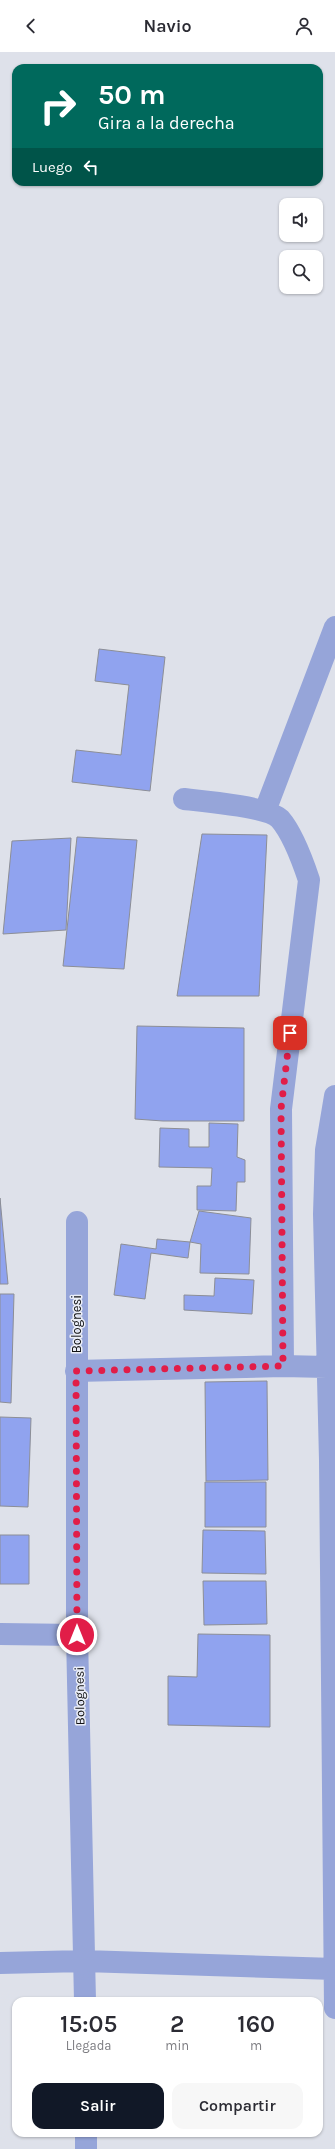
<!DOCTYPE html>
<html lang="es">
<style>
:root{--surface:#fff;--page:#f7f7f7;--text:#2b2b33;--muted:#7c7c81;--accent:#111827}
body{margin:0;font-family:Karla,sans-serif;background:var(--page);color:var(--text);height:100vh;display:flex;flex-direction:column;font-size:15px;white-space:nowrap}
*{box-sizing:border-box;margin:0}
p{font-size:13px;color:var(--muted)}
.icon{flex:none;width:22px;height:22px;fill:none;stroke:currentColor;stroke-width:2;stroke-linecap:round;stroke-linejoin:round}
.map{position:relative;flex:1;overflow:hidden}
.panel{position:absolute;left:12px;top:1945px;width:311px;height:140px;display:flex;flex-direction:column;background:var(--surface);border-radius:12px;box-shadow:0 1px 3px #0004}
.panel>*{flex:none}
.banner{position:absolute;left:12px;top:12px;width:311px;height:122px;border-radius:12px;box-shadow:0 1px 3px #0004;background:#00695c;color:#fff;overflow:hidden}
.tools{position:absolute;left:279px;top:146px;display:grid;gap:8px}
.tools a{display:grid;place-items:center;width:44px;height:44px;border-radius:8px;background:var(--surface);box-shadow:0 1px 3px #0004;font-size:20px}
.pin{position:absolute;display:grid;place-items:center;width:34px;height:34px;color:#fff;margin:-17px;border-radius:8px;box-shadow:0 2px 6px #0006}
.me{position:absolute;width:44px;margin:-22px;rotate:0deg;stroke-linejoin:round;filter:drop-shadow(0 0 3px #0008)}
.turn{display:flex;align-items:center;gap:14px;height:84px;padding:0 20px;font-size:18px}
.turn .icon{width:52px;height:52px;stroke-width:2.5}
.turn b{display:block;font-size:28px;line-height:34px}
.then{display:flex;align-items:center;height:38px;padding:0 20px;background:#0003;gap:8px;font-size:15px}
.eta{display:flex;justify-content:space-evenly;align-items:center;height:68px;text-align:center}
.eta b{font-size:24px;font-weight:600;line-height:28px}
.action{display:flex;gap:8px;margin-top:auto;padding:8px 20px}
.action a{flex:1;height:46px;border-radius:12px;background:var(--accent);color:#fff;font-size:16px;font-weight:600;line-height:46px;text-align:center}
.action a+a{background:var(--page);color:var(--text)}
header{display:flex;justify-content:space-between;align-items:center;height:52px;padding:0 20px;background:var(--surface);font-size:18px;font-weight:600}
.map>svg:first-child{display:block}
.building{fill:#90a3ef;stroke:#8c8e96}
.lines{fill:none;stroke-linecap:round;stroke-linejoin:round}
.minor{stroke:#96a5d9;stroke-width:22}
.route{stroke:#e11d48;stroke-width:7;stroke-dasharray:0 12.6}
.labels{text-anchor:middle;stroke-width:3;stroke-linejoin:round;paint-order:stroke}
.street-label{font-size:13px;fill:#101114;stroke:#ebeef7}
</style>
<header><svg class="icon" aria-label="back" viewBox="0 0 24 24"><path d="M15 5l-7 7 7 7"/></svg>Navio<svg class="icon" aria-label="person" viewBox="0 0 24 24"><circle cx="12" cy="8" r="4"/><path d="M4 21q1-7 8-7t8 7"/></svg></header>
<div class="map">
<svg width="335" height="2097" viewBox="0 0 335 2097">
<rect width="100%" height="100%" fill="#dee1ea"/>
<path class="building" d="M99 597 165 605 150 739 72 730 76 698 121 703 129 633 95 629Z
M202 782 267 783 259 944H177Z
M77 785 137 788 124 917 63 914Z
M71 786 66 878 3 882 12 789Z
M137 974 244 976V1069H163L135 1067Z
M209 1071 238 1072 237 1105 245 1108V1130H237L236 1159 197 1158V1134H211L212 1116 159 1115 160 1076 189 1077V1095H209Z
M0 1146 8 1232H0Z
M199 1159 251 1166 249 1222 200 1221 201 1192 190 1190Z
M157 1187 190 1190 188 1206 151 1201 145 1247 114 1243 121 1192 156 1197Z
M215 1226 254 1228 252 1262 184 1258V1243L214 1244Z
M0 1242H14L11 1351 0 1350Z
M267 1329 268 1428 206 1429 205 1330Z
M0 1365 31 1366 28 1455 0 1454Z
M205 1430H266V1475H205Z
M203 1478 265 1479 266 1522 202 1521Z
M0 1483H29V1532H0Z
M203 1529H266L267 1572 204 1573Z
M198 1582 270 1583V1675L168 1673V1624L197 1625Z"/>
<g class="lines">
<path class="minor" d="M184 747C202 749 269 755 280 767 293 782 303 810 309 828L281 1057 283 1314
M265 759 335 575
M335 1044 326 1098 324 1162 330 1408 335 1956
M77 1170V1583L85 1949
M76 1319 283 1314 327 1315
M0 1582 77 1583
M0 1911 84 1909 335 1917
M86 2081V2097"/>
</g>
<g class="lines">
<path class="route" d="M77 1583 76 1319 283 1314 281 1057 290 981"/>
</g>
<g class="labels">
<g class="street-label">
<text transform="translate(76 1272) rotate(-90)" y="5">Bolognesi</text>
<text transform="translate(79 1644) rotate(-91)" y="5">Bolognesi</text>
</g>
</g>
</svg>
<div class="tools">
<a><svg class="icon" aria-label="sound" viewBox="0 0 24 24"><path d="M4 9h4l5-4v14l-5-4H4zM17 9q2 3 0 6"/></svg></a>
<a><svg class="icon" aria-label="search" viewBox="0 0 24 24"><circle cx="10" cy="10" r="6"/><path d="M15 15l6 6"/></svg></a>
</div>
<div class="pin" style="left:290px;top:981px;background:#d93025"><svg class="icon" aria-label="arrive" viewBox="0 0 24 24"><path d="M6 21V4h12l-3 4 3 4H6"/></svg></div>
<svg class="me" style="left:77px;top:1583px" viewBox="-20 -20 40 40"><circle r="17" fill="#e11d48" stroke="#fff" stroke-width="3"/><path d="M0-11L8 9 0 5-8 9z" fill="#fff"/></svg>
<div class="banner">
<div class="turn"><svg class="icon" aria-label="right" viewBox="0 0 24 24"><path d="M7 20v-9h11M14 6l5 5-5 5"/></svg><div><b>50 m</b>Gira a la derecha</div></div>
<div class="then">Luego<svg class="icon" aria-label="left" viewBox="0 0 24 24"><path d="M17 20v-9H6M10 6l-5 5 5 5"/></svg></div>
</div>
<section class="panel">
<div class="eta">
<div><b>15:05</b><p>Llegada</p></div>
<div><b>2</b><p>min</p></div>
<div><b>160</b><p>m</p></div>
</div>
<div class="action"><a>Salir</a><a>Compartir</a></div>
</section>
</div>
